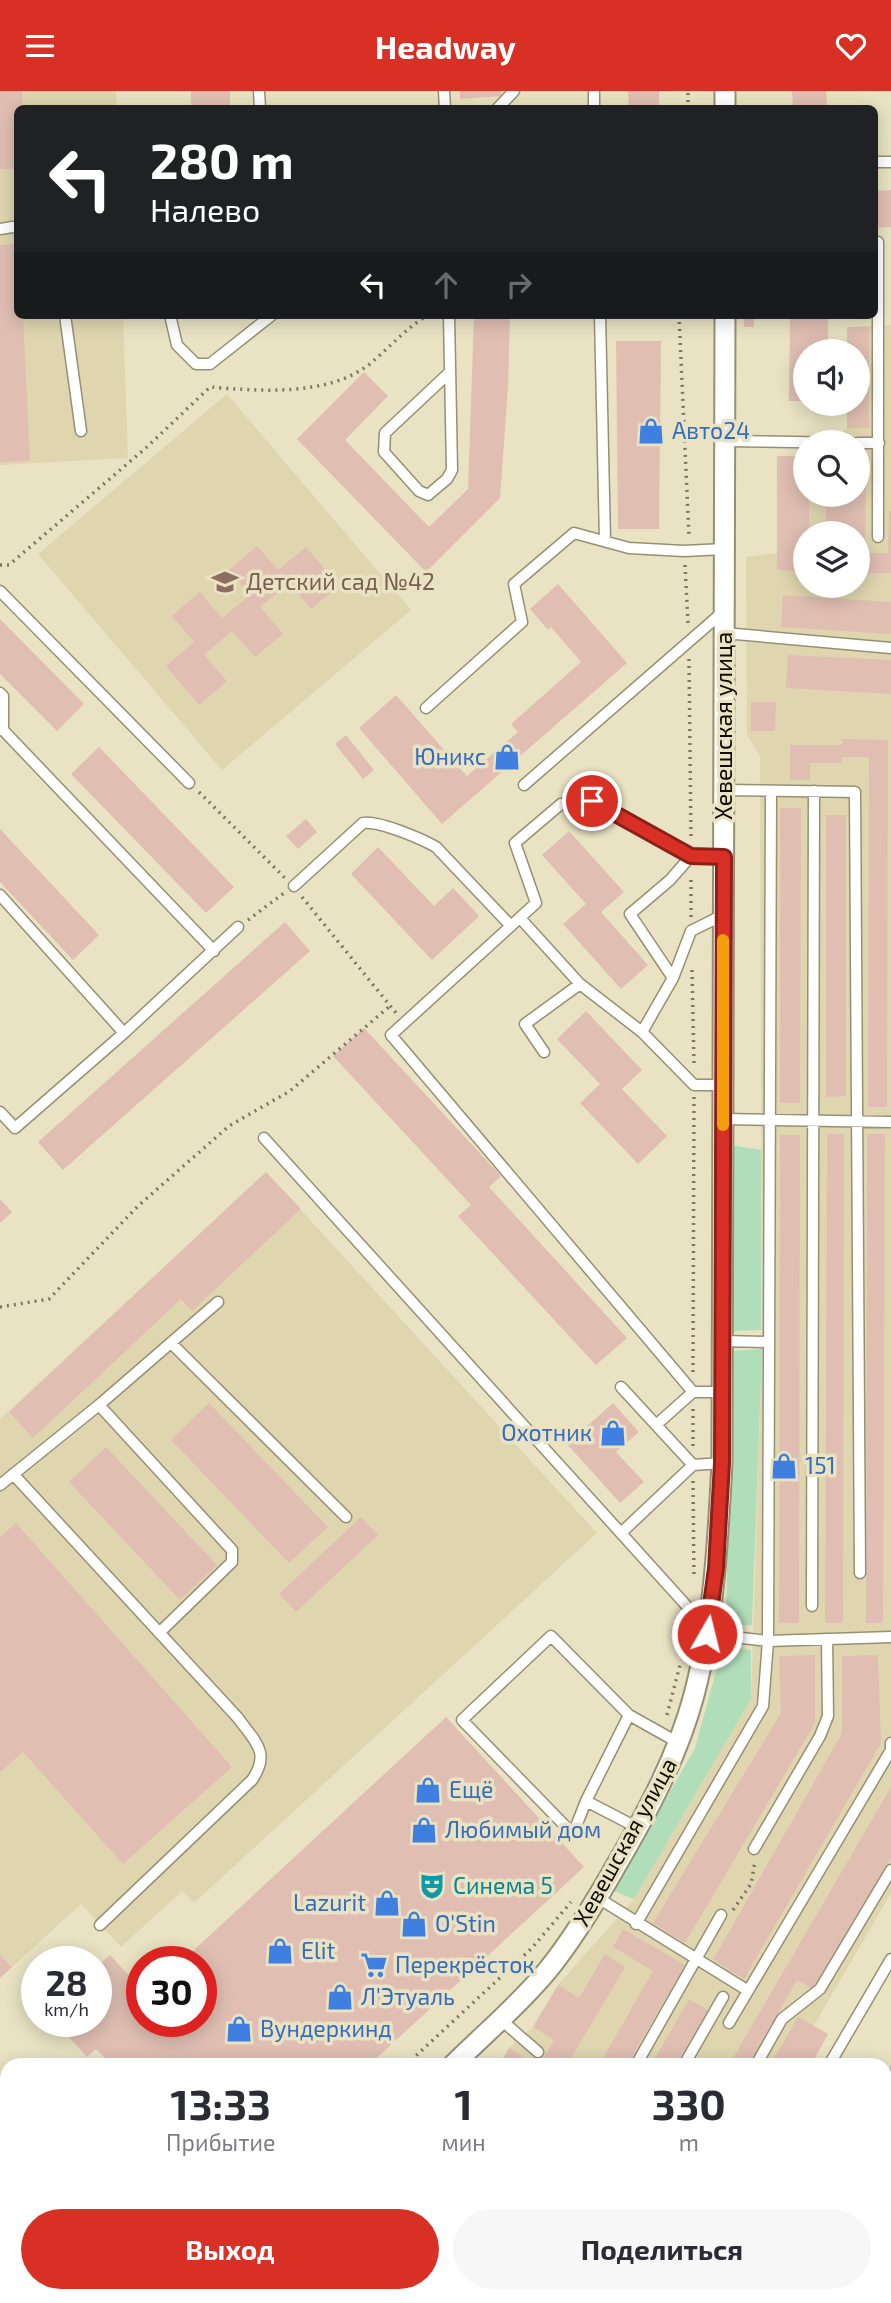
<!DOCTYPE html>
<html lang="ru">
<meta charset="utf-8">
<style>
:root{--surface:#fff;--page:#f7f7f7;--text:#2b2b33;--muted:#7c7c81;--accent:#d93025}
body{margin:0;font-family:"Exo 2",sans-serif;background:var(--page);color:var(--text);height:100vh;display:flex;flex-direction:column;font-size:26px;white-space:nowrap}
*{box-sizing:border-box;margin:0}
p{font-size:23px;color:var(--muted)}
.icon{flex:none;width:38px;height:38px;fill:none;stroke:currentColor;stroke-width:2;stroke-linecap:round;stroke-linejoin:round}
.map{position:relative;flex:1;overflow:hidden}
.side{position:absolute;left:0px;top:1967px;width:892px;height:245px;display:flex;flex-direction:column;background:var(--surface);border-radius:21px 21px 0 0;box-shadow:0 4px 18px #0003}
.side>*{flex:none}
.hud{position:absolute;left:14px;top:14px;width:864px;height:214px;border-radius:10px;box-shadow:0 4px 18px #0003;background:#202124;color:#fff;overflow:hidden}
.tools{position:absolute;left:793px;top:248px;display:grid;gap:14px}
.tools a{display:grid;place-items:center;width:77px;height:77px;border-radius:50%;background:var(--surface);box-shadow:0 4px 18px #0003;font-size:35px}
.speed{position:absolute;left:21px;top:1855px;display:flex;gap:14px;font-size:35px;font-weight:700;text-align:center}
.speed>*{display:grid;place-content:center;width:91px;height:91px;border-radius:50%;background:var(--surface);box-shadow:0 4px 18px #0003;line-height:1}
.speed small{font-size:18px;font-weight:400}
.speed .limit{border:10px solid #d22;background:#fff;color:#111}
.pin{position:absolute;display:grid;place-items:center;width:60px;height:60px;color:#fff;margin:-30px;border:4px solid #fff;border-radius:50%;box-shadow:0 2px 7px #0007}
.me{position:absolute;width:77px;margin:-38px;rotate:8deg;stroke-linejoin:round;filter:drop-shadow(0 0 5px #0008)}
.turn{display:flex;align-items:center;gap:24px;height:147px;padding:0 21px;font-size:32px}
.turn .icon{width:91px;height:91px;stroke-width:2.5}
.turn b{display:block;font-size:49px;line-height:60px}
.lanes{display:flex;align-items:center;height:66px;padding:0 21px;background:#0003;justify-content:center;gap:35px;direction:ltr}
.lanes .off{opacity:.35}
.eta{display:flex;justify-content:space-evenly;align-items:center;height:119px;text-align:center}
.eta b{font-size:42px;font-weight:700;line-height:49px}
.button{display:flex;gap:14px;margin-top:auto;padding:14px 21px}
.button a{flex:1;height:80px;border-radius:42px;background:var(--accent);color:#fff;font-size:28px;font-weight:700;line-height:80px;text-align:center}
.button a+a{background:var(--page);color:var(--text)}
header{display:flex;justify-content:space-between;align-items:center;height:91px;padding:0 21px;background:var(--accent);color:#fff;font-size:32px;font-weight:700}
.map>svg:first-child{display:block}
.built{fill:#dfd6b0;fill-rule:evenodd}
.green{fill:#b0deb9}
.building{fill:#e0bfb2}
.lines{fill:none;stroke-linecap:round;stroke-linejoin:round}
.service-casing{stroke:#969073;stroke-width:13}
.minor-casing{stroke:#969073;stroke-width:23}
.primary-casing{stroke:#fff;stroke-width:33}
.path{stroke:#7b7763;stroke-width:3.5;stroke-dasharray:2 5;stroke-linecap:butt}
.service{stroke:#fff;stroke-width:10}
.minor{stroke:#fff;stroke-width:19}
.primary{stroke:#f9b9cb;stroke-width:30}
.service-bridge-casing{stroke:#969073;stroke-width:13;stroke-linecap:butt}
.service-bridge{stroke:#fff;stroke-width:10}
.route-casing{stroke:#8d1f18;stroke-width:18}
.route{stroke:#d93025;stroke-width:12}
.slow{stroke:#f59e0b;stroke-width:12}
.labels{text-anchor:middle;stroke-width:7;stroke-linejoin:round;paint-order:stroke}
.shop-label{font-size:23px;fill:#366cbe;stroke:#e9e3c3;text-anchor:start}
.education-label{font-size:23px;fill:#785e54;stroke:#e9e3c3;text-anchor:start}
.street-label{font-size:23px;fill:#0e0c03;stroke:#e9e3c3}
.culture-label{font-size:23px;fill:#0d838f;stroke:#e9e3c3;text-anchor:start}
</style>
<header><svg class="icon" aria-label="menu" viewBox="0 0 24 24"><path d="M4 6h16M4 12h16M4 18h16"/></svg>Headway<svg class="icon" aria-label="heart" viewBox="0 0 24 24"><path d="M12 20l-8-8c-3-5 5-10 8-4 3-6 11-1 8 4z"/></svg></header>
<div class="map">
<svg width="891" height="2212" viewBox="0 0 891 2212">
<rect width="100%" height="100%" fill="#e9e3c3"/>
<path class="built" d="M0 0H116L117 17 18 18V224H123L128 367 0 374Z
M891 234V1802L791 1974H499L509 1957 533 1936 558 1894 634 1808 751 1608 762 1258 760 665 747 644 746 466 777 462V365H805V404H858V352H827L847 337 858 313V261H847V236ZM805 443H858V495H805Z
M227 303 411 519 222 679 38 463Z
M266 1081 597 1442 194 1812 182 1800 121 1856 81 1813 0 1887V1328Z
M426 2205H656L652 2212H438Z"/>
<path class="green" d="M731 1054 761 1059V1239L734 1240Z
M762 1258 752 1534 726 1535 731 1260Z
M723 1555 751 1559V1608L634 1808 614 1800 695 1657Z
M735 2205H788L798 2211 802 2205H884L880 2212H731Z"/>
<path class="building" d="M0 0H22L23 18H18V78H0Z
M191 0H230V18H191Z
M460 0H501V5L460 8Z
M628 0H659V18H629Z
M792 0H826L827 18H793Z
M891 99V136L875 137V100Z
M18 153V224H23L30 370 0 371V154Z
M474 224H510L508 297 500 407 426 481 297 348 364 281 388 305 345 349 429 436 468 398Z
M790 224H828V261H805V310H789Z
M744 227H754V236H744Z
M847 236H869V337H847V313H858V261H847Z
M616 250H661L659 438H618Z
M777 365H805V404H809V443H805V480L777 479Z
M858 378H866L865 462H888L889 420H891V482H858V443H826V404H858Z
M257 455 278 479 306 456 339 495 311 518 289 492 260 516 283 543 255 566 232 540 204 564 227 590 199 614 166 575 194 551 172 525 200 501 222 527 250 504 229 479Z
M558 493 627 572 442 733 359 637 396 604 467 685 518 641 511 633 581 571 551 536 548 539 530 518Z
M783 504 891 511V543L781 536Z
M0 528 84 613 57 640 0 583Z
M788 564 891 569V603L786 597Z
M751 611H776L775 640H751Z
M346 644 374 679 363 688 335 653Z
M842 648 888 649 887 1016H868L869 666H842V672H810V689H790V654H842Z
M99 656 234 796 206 822 71 683Z
M780 717H801L800 1012H780Z
M826 724H846V1005L826 1006Z
M306 728 317 741 298 758 286 745Z
M0 738 99 844 73 869 0 791Z
M569 740 624 801 601 821 648 874 621 898 563 833 586 813 542 764Z
M378 756 434 815 453 797 479 825 432 869 351 783Z
M285 831 310 860 63 1079 38 1051Z
M586 920 642 979 622 998 667 1045 638 1073 580 1012 600 993 557 948Z
M364 937 501 1085 489 1096 627 1247 596 1274 458 1125 471 1114 333 965Z
M827 1043H844L843 1532H825Z
M867 1043H885L883 1532H866Z
M780 1044H800L799 1532H779Z
M266 1081 301 1118 192 1220 181 1208 33 1347 9 1321Z
M0 1108 12 1121 0 1132Z
M209 1312 328 1436 289 1472 171 1349Z
M613 1312 639 1341 616 1361 644 1391 620 1412 567 1353Z
M106 1356 217 1474 180 1509 69 1391Z
M361 1426 378 1444 296 1521 279 1503Z
M16 1432 232 1676 123 1773 23 1661 0 1681V1446Z
M815 1564V1632L685 1852 653 1832 781 1622 779 1565Z
M878 1564 881 1652 744 1888 713 1869 842 1642V1565Z
M446 1626 584 1776 369 1974H112L96 1958 87 1966 54 1930H96V1877L110 1864 142 1899V1930H201V1871H181Z
M891 1696V1767L814 1899 797 1889 749 1974H729Z
M623 1838 685 1874 627 1974H599L653 1880 613 1856Z
M605 1863 625 1876 567 1974H539L554 1949 533 1936 558 1894 579 1907Z
M0 1864 12 1876 0 1887Z
M689 1908 708 1919 676 1974H651Z
M798 1926 828 1943 811 1974H770Z
M509 1957 522 1965 517 1974H499Z
M891 1974V2067L886 2077V1985Z
M426 2205H472L484 2212H438Z
M594 2205H617L613 2212H590Z
M635 2205H676L672 2212H631Z"/>
<g class="lines">
<g class="service-casing">
<path id="service" d="M259 0 260 18
M444 0 445 18
M594 0V18
M497 18 514 0
M875 71H891
M0 138 12 136 18 137
M875 151H878V446
M65 224 81 340
M170 224 177 254 196 273H210L272 224
M449 224 452 379 447 388 428 404 419 400 384 361 385 342 450 281
M600 224 605 450
M725 350 853 352
M858 352H879
M0 500 189 692
M724 542 891 557
M0 602 3 605V639
M426 617 522 531 514 493 574 442 629 457 684 460 724 458
M0 639H3L214 860
M524 694 724 520
M724 699 855 701 860 1482
M294 795 363 732C378 729 422 748 436 756L511 835
M0 804 124 942
M520 827 580 893
M673 887 630 823 670 789 691 765
M544 961 525 933 580 893 642 941
M723 994H694L642 941 673 887 691 840 723 824
M0 1021 15 1037 124 942 238 836
M723 1028 891 1031
M264 1047 694 1523 707 1543 768 1550 891 1546
M722 1250 769 1251
M171 1252 346 1426
M693 1301 391 944 536 812 515 752 561 713 592 710 691 765 724 766
M99 1314 232 1459V1471L159 1542
M656 1334 693 1301H722
M693 1374 722 1372
M13 1383 238 1627C255 1651 271 1661 252 1689L100 1834
M0 1394 99 1314 218 1211
M621 1442 693 1374 621 1296
M812 1515 814 700
M551 1545 629 1624 586 1710 573 1743 462 1629Z
M629 1624 679 1652
M586 1710 638 1737
M754 1758 820 1645 828 1625 827 1548
M598 1807 747 1899
M636 1833 763 1615 768 1550 771 700
M500 1928 538 1961
M729 1932 891 1659V1652
M636 1974 721 1824
M684 1974 723 1906
M756 1974 782 1928 820 1898 891 1779
M829 1974 891 1868
M886 2133 891 2123
M886 2179 891 2182
M233 2205 240 2212
M366 2205 381 2212
M496 2205 508 2212
M540 2205 551 2211H558L565 2205
M341 2212 349 2205
M621 2212 625 2205
M689 2212 693 2205"/>
</g>
<g class="minor-casing">
<path id="minor" d="M725 18V0
M453 1974C484 1943 519 1914 547 1880 574 1847 596 1810 617 1773 648 1720 678 1664 694 1604 714 1528 718 1450 722 1372L725 224
M184 2212 192 2205"/>
</g>
<g class="primary-casing">
<path id="primary" d="M0 2150 7 2158
M0 2196 7 2203
M51 2205 57 2212"/>
</g>
<path class="path" d="M688 18V0
M679 224 689 446
M0 474H9L147 356 210 296C260 300 329 306 371 272 390 256 406 237 428 224
M685 474 688 532
M689 568 691 749
M199 701 285 787
M302 806 396 922
M691 826V785
M248 829 284 802
M692 879 694 973
M0 1216 49 1208 138 1115 229 1035 290 1000 390 915
M693 1281 694 1005
M693 1355V1317
M693 1390 694 1488
M667 1624 680 1574
M733 1819 751 1793 755 1770
M406 1974 532 1857 571 1811
M0 2017 7 2025
M863 2212 867 2205"/>
<use href="#service" class="service"/>
<use href="#minor" class="minor"/>
<use href="#primary" class="primary"/>
<g class="service-bridge-casing">
<path id="service-bridge" d="M544 2212 549 2205"/>
</g>
<use href="#service-bridge" class="service-bridge"/>
</g>
<g class="lines">
<g class="route-casing">
<path id="route" d="M592 710 691 765 724 766 722 1372 716 1477 707 1543"/>
</g>
<use href="#route" class="route"/>
<path class="slow" d="M723 1034V849"/>
</g>
<defs>
<g id="shop-bare" transform="scale(2.1)"><path d="M-5-2.5h2.3a2.7 3.5 0 0 1 5.4 0H5L5.5 6h-11ZM-1.5-2.5h3a1.5 2.3 0 0 0-3 0Z" fill="#3f7fe0" stroke="#e9e3c3" stroke-width="2.5" paint-order="stroke"/></g>
<g id="school-bare" transform="scale(2.1)"><path d="M0-5L7-2L0 1L-7-2ZM-4 1L0 2.5L4 1V4Q0 6-4 4Z" fill="#8d6e63" stroke="#e9e3c3" stroke-width="2.5" paint-order="stroke"/></g>
<g id="theatre-bare" transform="scale(2.1)"><path d="M-5-5.5Q0-4 5-5.5V0Q5 5 0 6Q-5 5-5 0ZM-3.3-2.5H-1v1.5H-3.3ZM1-2.5H3.3v1.5H1ZM-2.8 1Q0 5.5 2.8 1Z" fill="#0f9aa8" stroke="#e9e3c3" stroke-width="2.5" paint-order="stroke"/></g>
<g id="supermarket-bare" transform="scale(2.1)"><path d="M-6-5.5h2.5l.6 2H6L4.5 2H-2.5L-4.4-4H-6ZM-1.5 3.2a1.3 1.3 0 1 0 .1 0ZM3 3.2a1.3 1.3 0 1 0 .1 0Z" fill="#3f7fe0" stroke="#e9e3c3" stroke-width="2.5" paint-order="stroke"/></g>
</defs>
<g fill-rule="evenodd">
<use href="#shop-bare" x="651" y="340"/>
<use href="#school-bare" x="225" y="491"/>
<use href="#shop-bare" x="507" y="666"/>
<use href="#shop-bare" x="613" y="1342"/>
<use href="#shop-bare" x="784" y="1375"/>
<use href="#shop-bare" x="428" y="1699"/>
<use href="#shop-bare" x="424" y="1739"/>
<use href="#theatre-bare" x="432" y="1795"/>
<use href="#shop-bare" x="387" y="1812"/>
<use href="#shop-bare" x="414" y="1833"/>
<use href="#shop-bare" x="280" y="1860"/>
<use href="#supermarket-bare" x="374" y="1874"/>
<use href="#shop-bare" x="340" y="1906"/>
<use href="#shop-bare" x="239" y="1938"/>
</g>
<g class="labels">
<g class="shop-label">
<text x="672" y="348">Авто24</text>
<text x="486" y="674" text-anchor="end">Юникс</text>
<text x="592" y="1350" text-anchor="end">Охотник</text>
<text x="805" y="1383">151</text>
<text x="449" y="1707">Ещё</text>
<text x="445" y="1747">Любимый дом</text>
<text x="366" y="1820" text-anchor="end">Lazurit</text>
<text x="435" y="1841">O'Stin</text>
<text x="301" y="1868">Elit</text>
<text x="395" y="1882">Перекрёсток</text>
<text x="361" y="1914">Л'Этуаль</text>
<text x="260" y="1946">Вундеркинд</text>
</g>
<g class="education-label">
<text x="246" y="499">Детский сад №42</text>
</g>
<g class="street-label">
<text transform="translate(724 635) rotate(-90)" y="8">Хевешская улица</text>
<text transform="translate(625 1751) rotate(-61)" y="8">Хевешская улица</text>
</g>
<g class="culture-label">
<text x="453" y="1803">Синема 5</text>
</g>
</g>
</svg>
<div class="tools">
<a><svg class="icon" aria-label="sound" viewBox="0 0 24 24"><path d="M4 9h4l5-4v14l-5-4H4zM17 9q2 3 0 6"/></svg></a>
<a><svg class="icon" aria-label="search" viewBox="0 0 24 24"><circle cx="10" cy="10" r="6"/><path d="M15 15l6 6"/></svg></a>
<a><svg class="icon" aria-label="layers" viewBox="0 0 24 24"><path d="M12 4l9 5-9 5-9-5zM3 14l9 5 9-5"/></svg></a>
</div>
<div class="speed"><div>28<small>km/h</small></div><div class="limit">30</div></div>
<div class="pin" style="left:592px;top:710px;background:#d93025"><svg class="icon" aria-label="arrive" viewBox="0 0 24 24"><path d="M6 21V4h12l-3 4 3 4H6"/></svg></div>
<svg class="me" style="left:707px;top:1543px" viewBox="-20 -20 40 40"><circle r="17" fill="#d93025" stroke="#fff" stroke-width="3"/><path d="M0-11L8 9 0 5-8 9z" fill="#fff"/></svg>
<div class="hud">
<div class="turn"><svg class="icon" aria-label="left" viewBox="0 0 24 24"><path d="M17 20v-9H6M10 6l-5 5 5 5"/></svg><div><b>280 m</b>Налево</div></div>
<div class="lanes"><svg class="icon" aria-label="left" viewBox="0 0 24 24"><path d="M17 20v-9H6M10 6l-5 5 5 5"/></svg><svg class="icon off" aria-label="ahead" viewBox="0 0 24 24"><path d="M12 20V5M6 11l6-6 6 6"/></svg><svg class="icon off" aria-label="right" viewBox="0 0 24 24"><path d="M7 20v-9h11M14 6l5 5-5 5"/></svg></div>
</div>
<section class="side">
<div class="eta">
<div><b>13:33</b><p>Прибытие</p></div>
<div><b>1</b><p>мин</p></div>
<div><b>330</b><p>m</p></div>
</div>
<div class="button"><a>Выход</a><a>Поделиться</a></div>
</section>
</div>
